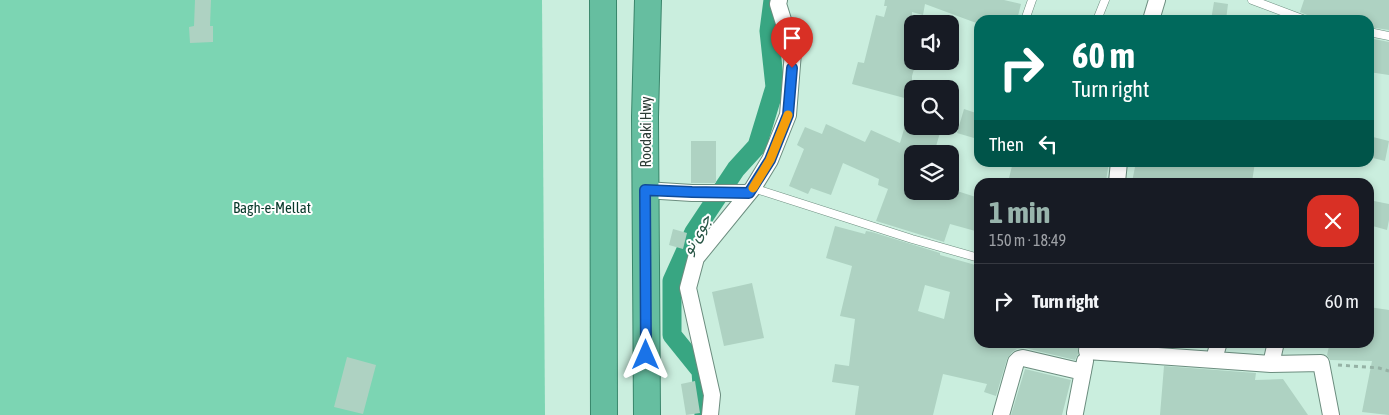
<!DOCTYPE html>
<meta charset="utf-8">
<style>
:root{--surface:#171b24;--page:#20242c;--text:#f1f3f6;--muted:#9ea1a6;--line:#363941;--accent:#98b4ac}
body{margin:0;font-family:"Asap Condensed",Vazirmatn,sans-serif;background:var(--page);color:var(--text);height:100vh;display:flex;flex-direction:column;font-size:19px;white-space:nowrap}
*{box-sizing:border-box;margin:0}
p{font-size:16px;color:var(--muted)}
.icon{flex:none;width:28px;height:28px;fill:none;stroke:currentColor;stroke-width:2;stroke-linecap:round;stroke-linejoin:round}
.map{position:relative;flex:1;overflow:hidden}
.panel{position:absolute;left:974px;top:178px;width:400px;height:170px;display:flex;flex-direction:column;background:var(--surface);border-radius:15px;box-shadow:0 2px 8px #0003}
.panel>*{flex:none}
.guide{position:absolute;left:974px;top:15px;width:400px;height:152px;border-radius:15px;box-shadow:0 2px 8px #0003;background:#00695c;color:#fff;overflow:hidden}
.controls{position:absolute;left:904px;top:15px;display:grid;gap:10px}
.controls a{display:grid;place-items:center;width:55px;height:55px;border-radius:10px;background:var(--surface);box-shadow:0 2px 8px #0003;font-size:25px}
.pin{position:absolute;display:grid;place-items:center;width:42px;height:42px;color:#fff;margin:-51px -21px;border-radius:50% 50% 50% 0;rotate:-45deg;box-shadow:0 0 5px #0007}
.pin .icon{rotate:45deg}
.me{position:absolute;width:55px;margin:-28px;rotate:0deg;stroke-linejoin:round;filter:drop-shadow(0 0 4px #0008)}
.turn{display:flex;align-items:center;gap:18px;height:105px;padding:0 15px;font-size:22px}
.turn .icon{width:65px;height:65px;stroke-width:2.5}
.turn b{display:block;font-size:35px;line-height:42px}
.then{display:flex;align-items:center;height:48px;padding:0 15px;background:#0003;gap:10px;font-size:19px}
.round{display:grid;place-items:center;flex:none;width:52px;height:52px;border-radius:15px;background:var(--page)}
.summary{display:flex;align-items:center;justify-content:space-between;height:85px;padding:0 15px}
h1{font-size:30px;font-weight:700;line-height:38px;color:var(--accent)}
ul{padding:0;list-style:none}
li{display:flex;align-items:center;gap:15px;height:75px;padding:0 15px;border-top:1px solid var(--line)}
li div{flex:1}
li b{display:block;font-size:19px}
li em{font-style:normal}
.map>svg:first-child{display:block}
.green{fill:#7cd5b3}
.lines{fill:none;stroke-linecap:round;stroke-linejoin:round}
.canal{stroke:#38a682;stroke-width:19}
.building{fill:#aed2c2;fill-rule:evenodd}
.service-casing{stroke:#6c8d7f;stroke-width:9}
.minor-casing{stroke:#6c8d7f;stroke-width:18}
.trunk-casing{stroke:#39866b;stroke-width:28}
.path{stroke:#95b2a5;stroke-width:3;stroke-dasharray:4 4;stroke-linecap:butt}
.service{stroke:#fff;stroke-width:8}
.minor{stroke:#fff;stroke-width:16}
.trunk{stroke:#66bea0;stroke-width:26}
.route-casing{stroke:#114b97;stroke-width:12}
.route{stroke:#1a73e8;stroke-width:9}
.slow{stroke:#f59e0b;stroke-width:9}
.labels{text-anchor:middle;stroke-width:4;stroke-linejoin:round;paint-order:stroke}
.street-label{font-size:15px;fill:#2d3c36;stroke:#fff}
.park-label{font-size:15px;fill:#08392a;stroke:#fff}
.water-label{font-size:16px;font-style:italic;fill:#285545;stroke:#fff}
</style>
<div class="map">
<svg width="1389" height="415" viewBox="0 0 1389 415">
<rect width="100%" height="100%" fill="#caeede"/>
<path class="green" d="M0 0H542L545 415H0Z"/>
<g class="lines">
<path class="canal" d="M704 415 701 371 672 335V281L694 232 736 169 757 146 775 87 769 31 773 0"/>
</g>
<path class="building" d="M195 0H211L210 26H213V42L190 43 189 27 194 26Z
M885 0H1004L1021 4 1017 20H979V24L925 4 923 15 912 12V61L916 62 912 76V100L852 84 858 62 864 63 876 15 884 17 887 6H884Z
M1304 0H1389V30L1369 27V20H1331L1307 15 1300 12Z
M1214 2 1228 4 1226 20H1211Z
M1369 38 1389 42V75L1369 72Z
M964 109 979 114V122L974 138 957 133Z
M909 112 912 113V126H942L934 153 912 147V191H957L979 198V232L950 224 944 242 876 221 888 189 878 185 879 179 843 163 831 195 811 188 808 194 789 186 804 149 797 145 805 127 822 134 826 124 865 142 871 130 900 143Z
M1369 136 1389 141 1385 161 1369 157Z
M691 141H716V183H691Z
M1013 162H1109L1106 181 1098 178 1097 182H1008Z
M1136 162H1255L1252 182H1132Z
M1369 200 1389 204V220L1387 230 1369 225Z
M835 226 865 234 866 231 872 232 940 253V255L979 266V342H1078V354L1075 360 1025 348 1017 349 1012 352 1007 359 996 396 984 392 987 384 943 374 933 415H855L859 386 832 382 835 364 849 366 855 319 840 316 852 266 826 258ZM925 285 950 292 944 319 918 311Z
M673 229 687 233 683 249 669 245Z
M752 283 764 338 724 346 712 292Z
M1369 307 1389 310V415L1362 412 1372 361 1330 360 1327 355 1330 342H1369Z
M347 357 376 365 363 414 334 407Z
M1164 366 1256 373 1255 380 1283 379 1308 415H1160Z
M1025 369 1071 380 1062 415H1011Z
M695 381 700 413 686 415 681 384Z"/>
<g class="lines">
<g class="service-casing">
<path id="service" d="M1252 0 1305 20
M1025 20 1032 0
M1097 20 1105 0
M1369 32 1389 36
M753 188 912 239 979 258"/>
</g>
<g class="minor-casing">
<path id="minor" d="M1151 20 1157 0
M1117 182 1119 162
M645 190 692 193H749
M1088 342 1087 351 1271 364 1321 363 1331 415
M1214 359 1219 342
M1271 364 1276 342
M1075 413 1085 361
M710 415 712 395 688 288 696 258 753 188 770 160 788 115 793 52 778 4 779 0
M1001 415 1016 362 1019 359 1023 358 1083 372"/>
</g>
<g class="trunk-casing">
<path id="trunk" d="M603 0 604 415
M647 415 645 117 648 0"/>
</g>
<path class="path" d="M1338 365 1379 368 1389 371"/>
<use href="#service" class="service"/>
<use href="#minor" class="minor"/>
<use href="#trunk" class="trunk"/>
</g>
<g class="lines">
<g class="route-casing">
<path id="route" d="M646 355 645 190 692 192 749 193 770 160 788 115 792 68"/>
</g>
<use href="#route" class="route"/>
<path class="slow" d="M753 188 770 160 788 115"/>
</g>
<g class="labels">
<g class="street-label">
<text transform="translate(646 132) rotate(-90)" y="5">Roodaki Hwy</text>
</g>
<g class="park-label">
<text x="272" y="213">Bagh-e-Mellat</text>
</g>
<g class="water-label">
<text transform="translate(696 234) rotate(-61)" y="6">جوی نو</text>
</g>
</g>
</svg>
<div class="controls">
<a><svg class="icon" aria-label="sound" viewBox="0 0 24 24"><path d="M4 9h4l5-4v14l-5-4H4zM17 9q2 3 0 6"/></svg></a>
<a><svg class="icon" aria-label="search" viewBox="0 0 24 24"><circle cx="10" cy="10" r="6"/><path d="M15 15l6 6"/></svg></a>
<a><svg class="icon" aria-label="layers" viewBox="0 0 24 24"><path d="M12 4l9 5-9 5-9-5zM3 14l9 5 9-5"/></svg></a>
</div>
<div class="pin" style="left:792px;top:68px;background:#d93025"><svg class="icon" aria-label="arrive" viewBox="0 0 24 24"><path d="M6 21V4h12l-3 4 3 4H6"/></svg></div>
<svg class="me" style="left:646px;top:355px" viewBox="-20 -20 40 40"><path d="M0-17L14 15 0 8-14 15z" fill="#1a73e8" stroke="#fff" stroke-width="4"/></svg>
<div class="guide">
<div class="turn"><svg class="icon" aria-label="right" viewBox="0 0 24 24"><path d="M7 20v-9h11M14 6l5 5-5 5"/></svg><div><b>60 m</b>Turn right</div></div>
<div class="then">Then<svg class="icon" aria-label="left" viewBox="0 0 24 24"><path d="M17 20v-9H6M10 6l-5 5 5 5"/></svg></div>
</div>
<section class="panel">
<div class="summary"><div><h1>1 min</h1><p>150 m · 18:49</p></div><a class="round" style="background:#d93025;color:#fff"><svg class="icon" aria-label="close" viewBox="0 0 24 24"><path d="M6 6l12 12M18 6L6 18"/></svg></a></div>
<ul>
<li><svg class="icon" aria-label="right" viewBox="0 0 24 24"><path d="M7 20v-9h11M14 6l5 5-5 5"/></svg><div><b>Turn right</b></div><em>60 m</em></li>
</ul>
</section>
</div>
